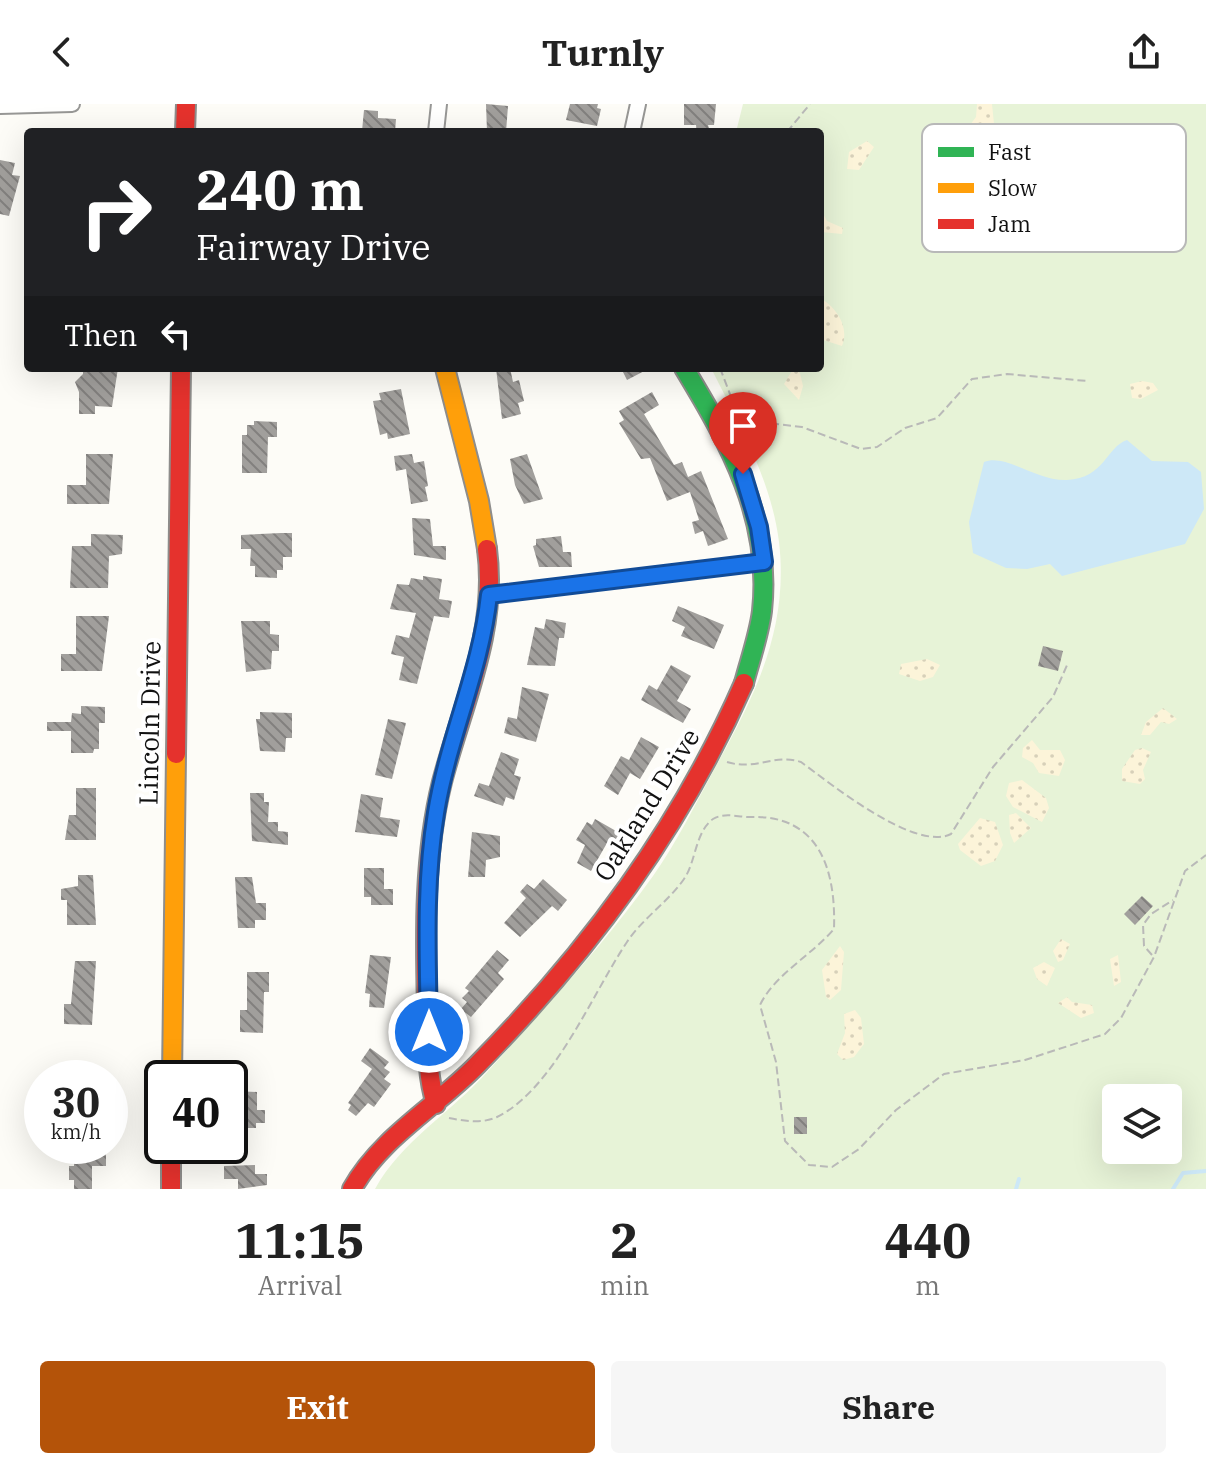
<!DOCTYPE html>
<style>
:root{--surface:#fff;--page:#f6f6f6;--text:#222;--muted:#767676;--accent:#b45309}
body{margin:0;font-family:"IBM Plex Serif",serif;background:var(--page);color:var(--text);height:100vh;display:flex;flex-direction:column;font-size:30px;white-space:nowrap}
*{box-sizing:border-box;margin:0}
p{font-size:26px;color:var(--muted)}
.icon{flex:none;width:44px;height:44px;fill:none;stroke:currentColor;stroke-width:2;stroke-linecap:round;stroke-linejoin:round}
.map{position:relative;height:1085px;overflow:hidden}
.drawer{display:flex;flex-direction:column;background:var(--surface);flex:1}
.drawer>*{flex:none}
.guide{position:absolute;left:24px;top:24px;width:800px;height:244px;border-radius:8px;box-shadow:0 8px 32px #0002;background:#202124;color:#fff;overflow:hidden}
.controls{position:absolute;left:1102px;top:980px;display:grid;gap:16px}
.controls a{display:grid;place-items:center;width:80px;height:80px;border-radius:8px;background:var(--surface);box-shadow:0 8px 32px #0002;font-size:40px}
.speed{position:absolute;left:24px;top:956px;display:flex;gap:16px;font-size:40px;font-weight:700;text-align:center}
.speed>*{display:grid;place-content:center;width:104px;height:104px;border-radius:50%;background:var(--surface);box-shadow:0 8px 32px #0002;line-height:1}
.speed small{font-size:20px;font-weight:400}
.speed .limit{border:4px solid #111;border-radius:12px;background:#fff;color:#111}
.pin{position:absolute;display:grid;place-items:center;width:68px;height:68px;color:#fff;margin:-82px -34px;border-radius:50% 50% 50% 0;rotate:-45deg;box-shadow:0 0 8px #0007}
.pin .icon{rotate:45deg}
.me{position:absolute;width:88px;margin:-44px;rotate:0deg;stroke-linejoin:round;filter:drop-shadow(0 0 6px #0008)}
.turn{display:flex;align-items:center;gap:28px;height:168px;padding:0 40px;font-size:36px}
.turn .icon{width:104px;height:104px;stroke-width:2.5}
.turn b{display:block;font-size:56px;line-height:68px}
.then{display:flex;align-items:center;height:76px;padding:0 40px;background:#0003;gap:16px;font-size:30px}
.eta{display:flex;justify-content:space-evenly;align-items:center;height:136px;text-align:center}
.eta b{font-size:48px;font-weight:800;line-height:56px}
.action{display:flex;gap:16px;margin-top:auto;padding:16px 40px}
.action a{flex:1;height:92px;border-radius:8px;background:var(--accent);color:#fff;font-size:32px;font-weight:800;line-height:92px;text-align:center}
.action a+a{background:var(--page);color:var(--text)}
header{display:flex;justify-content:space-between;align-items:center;height:104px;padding:0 40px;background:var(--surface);font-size:36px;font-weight:800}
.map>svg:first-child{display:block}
.grass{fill:#e7f3d7;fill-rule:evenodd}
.sand{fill:url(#sand-dots)}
.water{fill:#cde8f7}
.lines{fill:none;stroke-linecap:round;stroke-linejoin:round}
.stream{stroke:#cde8f7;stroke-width:4}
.building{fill:url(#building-back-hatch)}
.street-casing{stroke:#979795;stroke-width:18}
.fast-casing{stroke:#8e8d8b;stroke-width:22}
.slow-casing{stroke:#8e8d8b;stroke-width:22}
.jam-casing{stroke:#8e8d8b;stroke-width:22}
.path{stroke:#b9b9b8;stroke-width:2;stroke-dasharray:8 4;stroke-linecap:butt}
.street{stroke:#fffffe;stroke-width:14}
.fast{stroke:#30b455;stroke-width:18}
.slow{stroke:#ff9f0a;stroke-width:18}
.jam{stroke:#e5322d;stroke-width:18}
.route-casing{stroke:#114b97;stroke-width:20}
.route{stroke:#1a73e8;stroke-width:14}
.labels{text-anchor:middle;stroke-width:8;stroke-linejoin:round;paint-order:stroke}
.street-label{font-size:26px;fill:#111;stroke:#fff}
.key{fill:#fff;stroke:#b8b8b8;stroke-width:2}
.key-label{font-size:22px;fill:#111}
</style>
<header><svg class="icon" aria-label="back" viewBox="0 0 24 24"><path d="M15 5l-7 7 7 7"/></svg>Turnly<svg class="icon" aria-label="share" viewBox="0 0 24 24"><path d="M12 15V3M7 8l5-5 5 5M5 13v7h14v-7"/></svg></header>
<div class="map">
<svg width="1206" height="1085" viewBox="0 0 1206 1085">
<defs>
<pattern id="sand-dots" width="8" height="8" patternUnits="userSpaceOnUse" patternTransform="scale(2)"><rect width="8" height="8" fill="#fcf4d9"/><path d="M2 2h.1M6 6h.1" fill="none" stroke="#d7d0b9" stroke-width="1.8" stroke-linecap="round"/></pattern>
<pattern id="building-back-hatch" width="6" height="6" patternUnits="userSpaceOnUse" patternTransform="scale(2)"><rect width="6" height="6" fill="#a19f9c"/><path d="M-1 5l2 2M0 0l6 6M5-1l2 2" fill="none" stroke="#82807e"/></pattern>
</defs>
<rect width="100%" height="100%" fill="#fdfcf7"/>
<path class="grass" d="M743 0H1206V1085H375C402 1036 452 1008 488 967 542 907 607 837 653 772 677 738 696 699 716 662 756 590 789 523 779 438 771 375 739 320 711 264H820V28H736ZM1116 994H1168V1046H1116Z"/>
<path class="sand" d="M977 0H992L994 20 976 39 966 40 961 33 976 13Z
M867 37 874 43 859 66 847 65 849 48Z
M820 104 827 117 843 124 842 130 821 128Z
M820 194C836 203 850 223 842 242L820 235Z
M793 265 800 269 803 282 799 296 784 280Z
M1142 277 1153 279 1158 286 1141 295 1132 294 1130 280Z
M927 555 940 561 933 573 920 577 899 570 901 560Z
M1163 604 1177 615 1169 620 1161 618 1150 631H1141L1146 618Z
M1032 636 1040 646H1060L1065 656 1059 672 1039 669 1033 659 1022 653 1023 644Z
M1142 644 1151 648 1143 666 1145 675 1140 680 1122 677V665L1135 646Z
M1022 676 1046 694 1049 704 1042 718 1013 703 1006 692 1009 679Z
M1016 709 1031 724 1014 739 1010 729 1009 711Z
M980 714 995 718 1003 741 995 757 981 762 960 746 958 740Z
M1061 835 1070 840 1063 856 1058 858 1053 847Z
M840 842 844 848 841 886 830 896 826 893 822 866Z
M1118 851 1121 878 1114 882 1110 855Z
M1044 858 1055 864 1047 882 1037 875 1033 864Z
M1067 893 1072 898 1092 901 1094 909 1081 914 1058 899Z
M855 906 861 914 864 940 854 953 843 956 837 950 845 929 844 910Z"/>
<path class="water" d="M1127 336 1152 357 1188 358 1201 368 1204 405 1185 440 1062 472 1050 460 1027 465 1006 464 973 449 969 418 984 358C1006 349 1035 377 1067 376 1105 374 1106 343 1127 336Z"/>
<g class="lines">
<path class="stream" d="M1016 1085 1019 1075
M1173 1085 1183 1069 1206 1067"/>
</g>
<path class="building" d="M486 0 508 2 506 28H487Z
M570 0H598L597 4 601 5 597 22 566 16Z
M684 0H716L714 21H708L710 28H697L696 21H684Z
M364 6 378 7V14L396 15 395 28 362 27Z
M0 56 15 59 12 71 20 72 9 112 0 110Z
M83 264H118L112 303 95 302V310H79V288L75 278 83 270Z
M496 264H510L513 278 519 276 524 297 518 299 521 310 502 315Z
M621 264H650L627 276Z
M401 285 410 330 388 335 387 329 380 331 373 297 381 296 379 289Z
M652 288 659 301 644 310 674 361 682 358 688 373 701 367 728 435 708 442 703 427 695 430 692 418 699 416 690 388 667 397 650 354 641 355 619 319 624 316 619 307Z
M254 317 277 318V333H268L267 369H242V331H247V321H254Z
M86 350H113L109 400H67V381H86Z
M412 350 414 359 424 357 428 382 425 383 428 397 411 400 406 365 396 367 394 352Z
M527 350 543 395 524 400 515 381 510 355Z
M412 414 430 415 433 442H446V456L414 451Z
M281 429H292V453H283V466H277V474L255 473V462H250L251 445H241V431Z
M91 430 123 431 122 450 109 452 108 484H70L72 442H91Z
M561 432 563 448H571L572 463H539L533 442 536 441V435Z
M423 472 442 475 439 495 452 497 449 514 434 512 417 580 399 576 404 553 391 550 396 531 409 534 416 509 390 505 397 480 409 481 411 474 423 476Z
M678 502 724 521 714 545 681 532 685 523 672 517Z
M76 512H109L102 567H61V550H76Z
M546 515 566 519 564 534H559L555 562 527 561 535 523 544 525Z
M241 517H270V530L279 531V547H272L271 565 246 568Z
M1043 542 1063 547 1058 567 1038 562Z
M671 561 691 572 677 597 691 605 683 619 641 596 649 581 657 586Z
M522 583 549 590 536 638 504 629 508 613 517 615Z
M81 602 105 603V619H99V645H94L93 649H71V627H47V618H71L72 609 81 610Z
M260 608 292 609V634H286L285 648 260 647 256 615H260Z
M388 615 406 619 392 675 375 671Z
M641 633 659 643 640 675 630 669 618 691 604 682 621 652 629 656Z
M501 648 519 655 514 671 521 673 514 696 506 693 503 702 474 692 479 679 489 682Z
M76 684H96V736H65L69 711H76Z
M250 689H264V698H269L268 718H278V727L288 728V741L252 737Z
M361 690 383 694 380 713 400 716 397 733 355 728Z
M595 715 623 731 615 744 607 739 591 767 577 759 585 741 576 736 587 718 592 721Z
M472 728 500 732V753L486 756 485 773H468Z
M364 764H384V785H393V801H371V793H364Z
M78 771H93L96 821H67V796H61V785L78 782Z
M235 773H252L256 799H266V816H255V824H238Z
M543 775 567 796 558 807 552 802 520 833 504 819 526 794 520 788 527 780 534 785Z
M1142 792 1153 802 1135 821 1124 810Z
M497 846 509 856 498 869 504 875 471 913 461 905 467 898 462 894 469 887 465 884Z
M370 851 391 853 384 904 369 903 370 890 365 889Z
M75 857H96L92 921 64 920V900H71Z
M247 868H269V888H264L263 929 240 928V906H247Z
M370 944 389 958 384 964 390 968 384 975 391 980 374 1003 368 999 356 1012 348 1006 351 1001 348 999 372 965 361 957Z
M234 987 257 988V1006H265V1019H256V1024H239Z
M794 1013H807V1030H794Z
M74 1044H106V1062H92V1085H74V1076H69V1062H74Z
M255 1061V1070H267V1081L238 1085V1075H224V1062Z"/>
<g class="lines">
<g class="street-casing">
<path id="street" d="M0 2 72 0
M436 28 439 0
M632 28 638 0
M489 491 764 458"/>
</g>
<g class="fast-casing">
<path id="fast" d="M684 264C730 340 772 415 762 507 759 531 750 556 744 579"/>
</g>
<g class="slow-casing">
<path id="slow" d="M445 264 479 397 487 445
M172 974 176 650"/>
</g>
<g class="jam-casing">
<path id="jam" d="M185 28 186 0
M176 650 181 264
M436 1000C426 969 428 936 427 903 425 828 424 751 442 678 462 601 498 527 487 445
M171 1042V1085
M352 1085C381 1033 436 1003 477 961 588 848 680 725 744 579"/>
</g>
<path class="path" d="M787 28 810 0
M720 264 736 306 750 317 802 323 861 345 877 343 905 324 937 314 972 275 1007 270 1087 277
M727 658C756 667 775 649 801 658 831 680 915 748 951 730L993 663 1053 593 1068 559
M1152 851 1144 842 1143 821 1151 810 1173 796
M449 1014C464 1017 482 1020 497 1013 554 985 592 890 627 838 642 815 668 798 684 775 696 758 695 728 713 715 725 708 737 713 749 713 819 710 836 765 834 825 812 851 775 870 760 901L776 958 785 1037 809 1061 832 1063 859 1045 896 1006 944 970 1025 956 1105 930 1121 914 1154 853 1185 767 1206 751"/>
<use href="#street" class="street"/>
<use href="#fast" class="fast"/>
<use href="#slow" class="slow"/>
<use href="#jam" class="jam"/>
</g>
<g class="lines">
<g class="route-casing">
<path id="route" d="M429 928C428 855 424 781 436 709 448 634 481 566 489 491L764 458 759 423 743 370"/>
</g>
<use href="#route" class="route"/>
</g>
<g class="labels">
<g class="street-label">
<text transform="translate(150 619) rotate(-89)" y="9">Lincoln Drive</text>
<text transform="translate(647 701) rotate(-58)" y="9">Oakland Drive</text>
</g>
</g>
<rect x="922" y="20" width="264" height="128" rx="12" class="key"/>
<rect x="938" y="43" width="36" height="10" fill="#30b455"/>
<rect x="938" y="79" width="36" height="10" fill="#ff9f0a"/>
<rect x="938" y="115" width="36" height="10" fill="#e5322d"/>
<g class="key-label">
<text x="988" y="56">Fast</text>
<text x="988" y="92">Slow</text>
<text x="988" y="128">Jam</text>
</g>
</svg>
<div class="controls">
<a><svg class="icon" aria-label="layers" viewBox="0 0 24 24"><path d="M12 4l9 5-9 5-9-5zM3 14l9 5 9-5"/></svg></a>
</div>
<div class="speed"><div>30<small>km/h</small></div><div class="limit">40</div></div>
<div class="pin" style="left:743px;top:370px;background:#d93025"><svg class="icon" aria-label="arrive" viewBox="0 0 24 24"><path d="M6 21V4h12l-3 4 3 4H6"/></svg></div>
<svg class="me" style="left:429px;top:928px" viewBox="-20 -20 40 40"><circle r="17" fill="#1a73e8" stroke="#fff" stroke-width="3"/><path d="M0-11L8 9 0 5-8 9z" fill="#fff"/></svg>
<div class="guide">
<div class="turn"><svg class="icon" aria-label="right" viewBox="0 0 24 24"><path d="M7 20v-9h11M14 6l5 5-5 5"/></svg><div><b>240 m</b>Fairway Drive</div></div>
<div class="then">Then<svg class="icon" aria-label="left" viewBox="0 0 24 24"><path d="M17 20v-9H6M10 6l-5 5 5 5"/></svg></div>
</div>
</div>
<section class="drawer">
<div class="eta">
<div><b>11:15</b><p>Arrival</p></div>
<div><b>2</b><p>min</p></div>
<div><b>440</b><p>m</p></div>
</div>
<div class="action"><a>Exit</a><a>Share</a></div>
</section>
